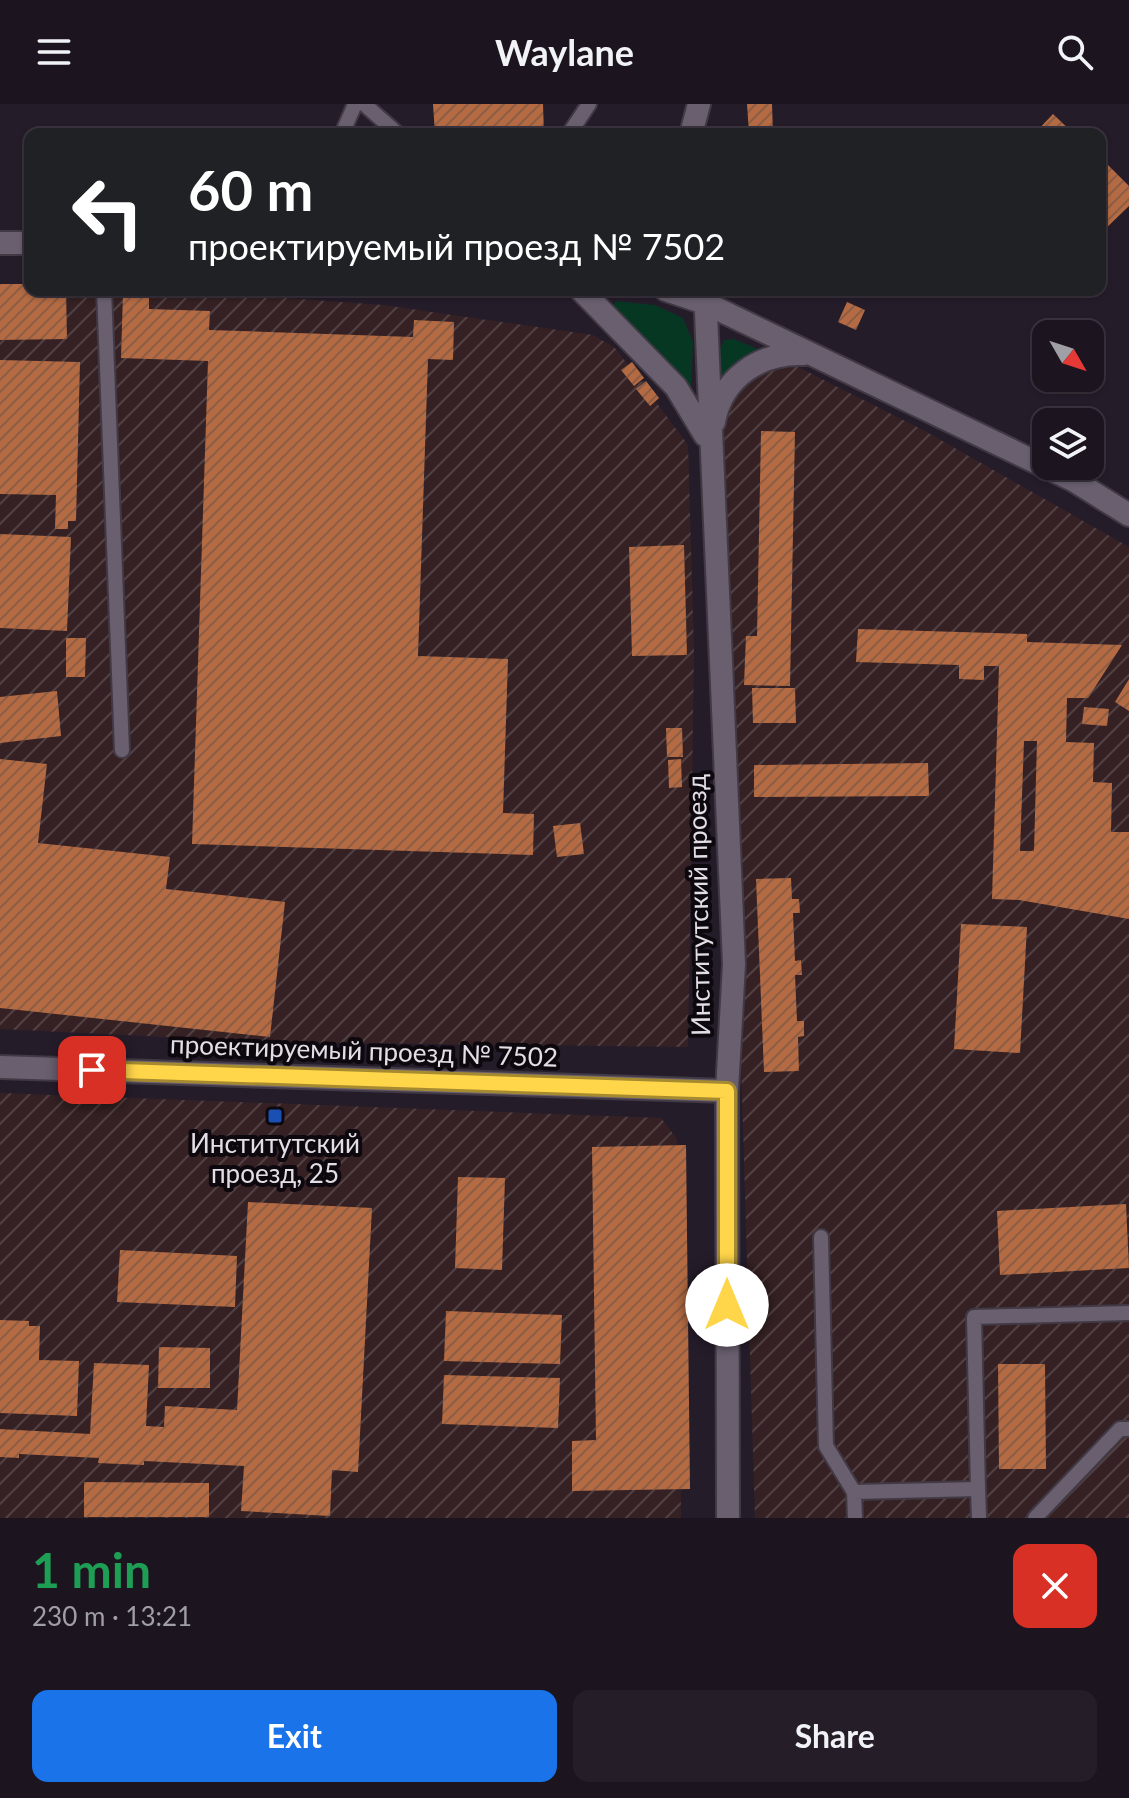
<!DOCTYPE html>
<meta charset="utf-8">
<style>
:root{--surface:#1c1520;--page:#251e29;--text:#f1f3f6;--muted:#a09fa5;--line:#3a343e;--accent:#1a73e8}
body{margin:0;font-family:Lato,sans-serif;background:var(--page);color:var(--text);height:100vh;display:flex;flex-direction:column;font-size:30px;white-space:nowrap}
*{box-sizing:border-box;margin:0}
p{font-size:26px;color:var(--muted)}
.icon{flex:none;width:44px;height:44px;fill:none;stroke:currentColor;stroke-width:2;stroke-linecap:round;stroke-linejoin:round}
.map{position:relative;height:1414px;overflow:hidden}
.drawer{display:flex;flex-direction:column;background:var(--surface);flex:1}
.drawer>*{flex:none}
.guide{position:absolute;left:24px;top:24px;width:1082px;height:168px;border-radius:16px;box-shadow:0 2px 6px #0004,0 0 0 2px var(--line);background:#202124;color:#fff;overflow:hidden}
.needle{width:52px;rotate:129deg}
.fabs{position:absolute;left:1032px;top:216px;display:grid;gap:16px}
.fabs a{display:grid;place-items:center;width:72px;height:72px;border-radius:16px;background:var(--surface);box-shadow:0 2px 6px #0004,0 0 0 2px var(--line);font-size:40px}
.pin{position:absolute;display:grid;place-items:center;width:68px;height:68px;color:#fff;margin:-34px;border-radius:16px;box-shadow:0 4px 12px #0006}
.me{position:absolute;width:88px;margin:-44px;rotate:0deg;stroke-linejoin:round;filter:drop-shadow(0 0 6px #0008)}
.turn{display:flex;align-items:center;gap:28px;height:168px;padding:0 32px;font-size:36px}
.turn .icon{width:104px;height:104px;stroke-width:2.5}
.turn b{display:block;font-size:56px;line-height:68px}
.round{display:grid;place-items:center;flex:none;width:84px;height:84px;border-radius:16px;background:var(--page)}
.headline{display:flex;align-items:center;justify-content:space-between;height:136px;padding:0 32px}
h1{font-size:48px;font-weight:700;line-height:60px;color:#1e9e55}
.primary-button{display:flex;gap:16px;margin-top:auto;padding:16px 32px}
.primary-button a{flex:1;height:92px;border-radius:16px;background:var(--accent);color:#fff;font-size:32px;font-weight:700;line-height:92px;text-align:center}
.primary-button a+a{background:var(--page);color:var(--text)}
header{display:flex;justify-content:space-between;align-items:center;height:104px;padding:0 32px;background:var(--surface);font-size:36px;font-weight:700}
.map>svg:first-child{display:block}
.industrial{fill:url(#industrial-furrows)}
.green{fill:#063722}
.building{fill:url(#building-hatch);fill-rule:evenodd}
.lines{fill:none;stroke-linecap:round;stroke-linejoin:round}
.service-casing{stroke:#413a45;stroke-width:18}
.minor-casing{stroke:#413a45;stroke-width:26}
.tertiary-casing{stroke:#413a45;stroke-width:26}
.secondary-casing{stroke:#413a45;stroke-width:26}
.service{stroke:#695f6f;stroke-width:14}
.minor{stroke:#695f6f;stroke-width:22}
.tertiary{stroke:#695f6f;stroke-width:22}
.secondary{stroke:#695f6f;stroke-width:22}
.route-casing{stroke:#a68a30;stroke-width:20}
.route{stroke:#ffd54a;stroke-width:14}
.transit-dot{fill:#1a4fb4;stroke:#0c080e;stroke-width:3}
.labels{text-anchor:middle;stroke-width:8;stroke-linejoin:round;paint-order:stroke}
.street-label{font-size:26px;fill:#e3dde6;stroke:#0c080e}
.poi-label{font-size:26px;fill:#e3dde6;stroke:#0c080e}
</style>
<header><svg class="icon" aria-label="menu" viewBox="0 0 24 24"><path d="M4 6h16M4 12h16M4 18h16"/></svg>Waylane<svg class="icon" aria-label="search" viewBox="0 0 24 24"><circle cx="10" cy="10" r="6"/><path d="M15 15l6 6"/></svg></header>
<div class="map">
<svg width="1129" height="1414" viewBox="0 0 1129 1414">
<defs>
<pattern id="industrial-furrows" width="10" height="10" patternUnits="userSpaceOnUse" patternTransform="scale(2)"><rect width="10" height="10" fill="#352123"/><path d="M-1 1l2-2M0 10L10 0M9 11l2-2" fill="none" stroke="#524143"/></pattern>
<pattern id="building-hatch" width="6" height="6" patternUnits="userSpaceOnUse" patternTransform="scale(2)"><rect width="6" height="6" fill="#b46b43"/><path d="M-1 1l2-2M0 6l6-6M5 7l2-2" fill="none" stroke="#8d5d44"/></pattern>
</defs>
<rect width="100%" height="100%" fill="#251c2a"/>
<path class="industrial" d="M0 180 30 186H76L88 194H112L120 186H176L383 201 593 231 615 244 628 261 632 258 644 274 640 278 646 277 659 294 656 298 688 341 694 548 688 943 269 938 0 925Z
M794 261 923 326 1129 443V1414H755L722 340 724 316 741 285 765 263Z
M0 989 661 1014 677 1035 681 1414H0Z"/>
<path class="green" d="M616 197 655 201 683 214 693 238 691 289 611 205Z
M734 235 762 247 738 258 719 277V247L724 236Z"/>
<path class="building" d="M433 0H543L544 30H435Z
M747 0H772L773 30H749Z
M1053 10 1074 30H1034Z
M1100 53 1129 82V102L1100 130Z
M0 180H30V186H66L67 235 0 236Z
M123 189 149 190V205L210 207 209 226 413 233 414 216 454 218 453 256 428 255 418 552 508 555 503 709 534 710 533 751 192 740 208 257 121 254Z
M847 198 865 206 856 226 838 218Z
M0 256 80 258 76 417H68V425H55L56 391 0 390Z
M632 258 644 274 634 282 621 266Z
M646 277 659 294 650 302 636 285Z
M761 327 795 328 790 582 744 581 746 532H757Z
M0 430 71 433 67 527 0 524Z
M684 441 687 551 632 552 629 443Z
M858 525 1027 530V538L1122 541 1088 594H1067L1066 638 1094 639 1093 678 1112 679 1111 728H1129V815L1019 796 992 795 999 562H984V576L959 575V561L856 558ZM1024 637H1037L1034 747H1020Z
M66 534H86L85 573H66Z
M1129 575V607L1115 598Z
M752 584H795L796 619H753Z
M57 587 61 632 0 639V593Z
M1084 603 1109 605 1107 622 1082 620Z
M666 624H682L683 653H667Z
M0 655 47 660 38 739 170 753 166 785 285 798 270 933 0 904Z
M681 655 682 683 669 684 668 656Z
M928 659 929 692 754 693V661Z
M580 719 584 750 557 753 553 722Z
M791 774 792 795H799L800 809H793L795 857 801 856 802 871H795L797 917H804V932L798 933 799 967 764 968 756 775Z
M961 820 1027 823 1020 949 954 945Z
M686 1041 690 1385 572 1387V1337L596 1336 592 1043Z
M458 1073 505 1074 502 1166 455 1164Z
M248 1098 372 1104 358 1368 332 1366 330 1412 241 1407 244 1362 144 1357V1361L98 1359 99 1354 19 1350V1354L0 1353V1325L90 1330 94 1259 149 1261 146 1322 164 1323 165 1302 237 1306Z
M1126 1100 1129 1164 1000 1171 997 1107Z
M120 1146 237 1152 235 1203 117 1198Z
M446 1207 562 1211 560 1260 444 1257Z
M0 1216 29 1217V1222H40L39 1256 79 1257 77 1312 0 1309Z
M159 1243 210 1244V1284H158Z
M998 1260H1045L1046 1365H999Z
M444 1271 560 1274 558 1324 442 1320Z
M84 1378 209 1379V1413H84Z"/>
<g class="lines">
<g class="service-casing">
<path id="service" d="M364 0 398 30
M342 30 355 0
M569 30 589 0
M104 186 122 646
M821 1133 826 1342 854 1388
M978 1385 974 1213 1129 1209
M855 1414 854 1388 978 1385 979 1414
M1035 1414 1120 1325H1129"/>
</g>
<g class="minor-casing">
<path id="minor" d="M0 963 727 987"/>
</g>
<g class="tertiary-casing">
<path id="tertiary" d="M581 186 676 283 705 331
M666 186 705 199 1073 376 1129 411
M705 186 734 860 727 987 728 1414
M714 318C722 274 760 248 804 250"/>
</g>
<g class="secondary-casing">
<path id="secondary" d="M691 30 699 0
M0 139H30"/>
</g>
<use href="#service" class="service"/>
<use href="#minor" class="minor"/>
<use href="#tertiary" class="tertiary"/>
<use href="#secondary" class="secondary"/>
</g>
<g class="lines">
<g class="route-casing">
<path id="route" d="M92 966 727 987V1201"/>
</g>
<use href="#route" class="route"/>
</g>
<rect class="transit-dot" x="267" y="1004" width="16" height="16" rx="4"/>
<g class="labels">
<g class="street-label">
<text transform="translate(699 801) rotate(-91)" y="9">Институтский проезд</text>
<text transform="translate(364 947) rotate(2)" y="9">проектируемый проезд № 7502</text>
</g>
<g class="poi-label">
<text x="275" y="1049">Институтский<tspan x="275" dy="30">проезд, 25</tspan></text>
</g>
</g>
</svg>
<div class="fabs">
<a><svg class="needle" viewBox="-14 -14 28 28"><path d="M0-13l5 13h-10z" fill="#e53935"/><path d="M0 13l5-13h-10z" fill="#a09fa5"/></svg></a>
<a><svg class="icon" aria-label="layers" viewBox="0 0 24 24"><path d="M12 4l9 5-9 5-9-5zM3 14l9 5 9-5"/></svg></a>
</div>
<div class="pin" style="left:92px;top:966px;background:#d93025"><svg class="icon" aria-label="arrive" viewBox="0 0 24 24"><path d="M6 21V4h12l-3 4 3 4H6"/></svg></div>
<svg class="me" style="left:727px;top:1201px" viewBox="-20 -20 40 40"><circle r="19" fill="#fff"/><path d="M0-13L10 11 0 6-10 11z" fill="#ffd54a"/></svg>
<div class="guide">
<div class="turn"><svg class="icon" aria-label="left" viewBox="0 0 24 24"><path d="M17 20v-9H6M10 6l-5 5 5 5"/></svg><div><b>60 m</b>проектируемый проезд № 7502</div></div>
</div>
</div>
<section class="drawer">
<div class="headline"><div><h1>1 min</h1><p>230 m · 13:21</p></div><a class="round" style="background:#d93025;color:#fff"><svg class="icon" aria-label="close" viewBox="0 0 24 24"><path d="M6 6l12 12M18 6L6 18"/></svg></a></div>
<div class="primary-button"><a>Exit</a><a>Share</a></div>
</section>
